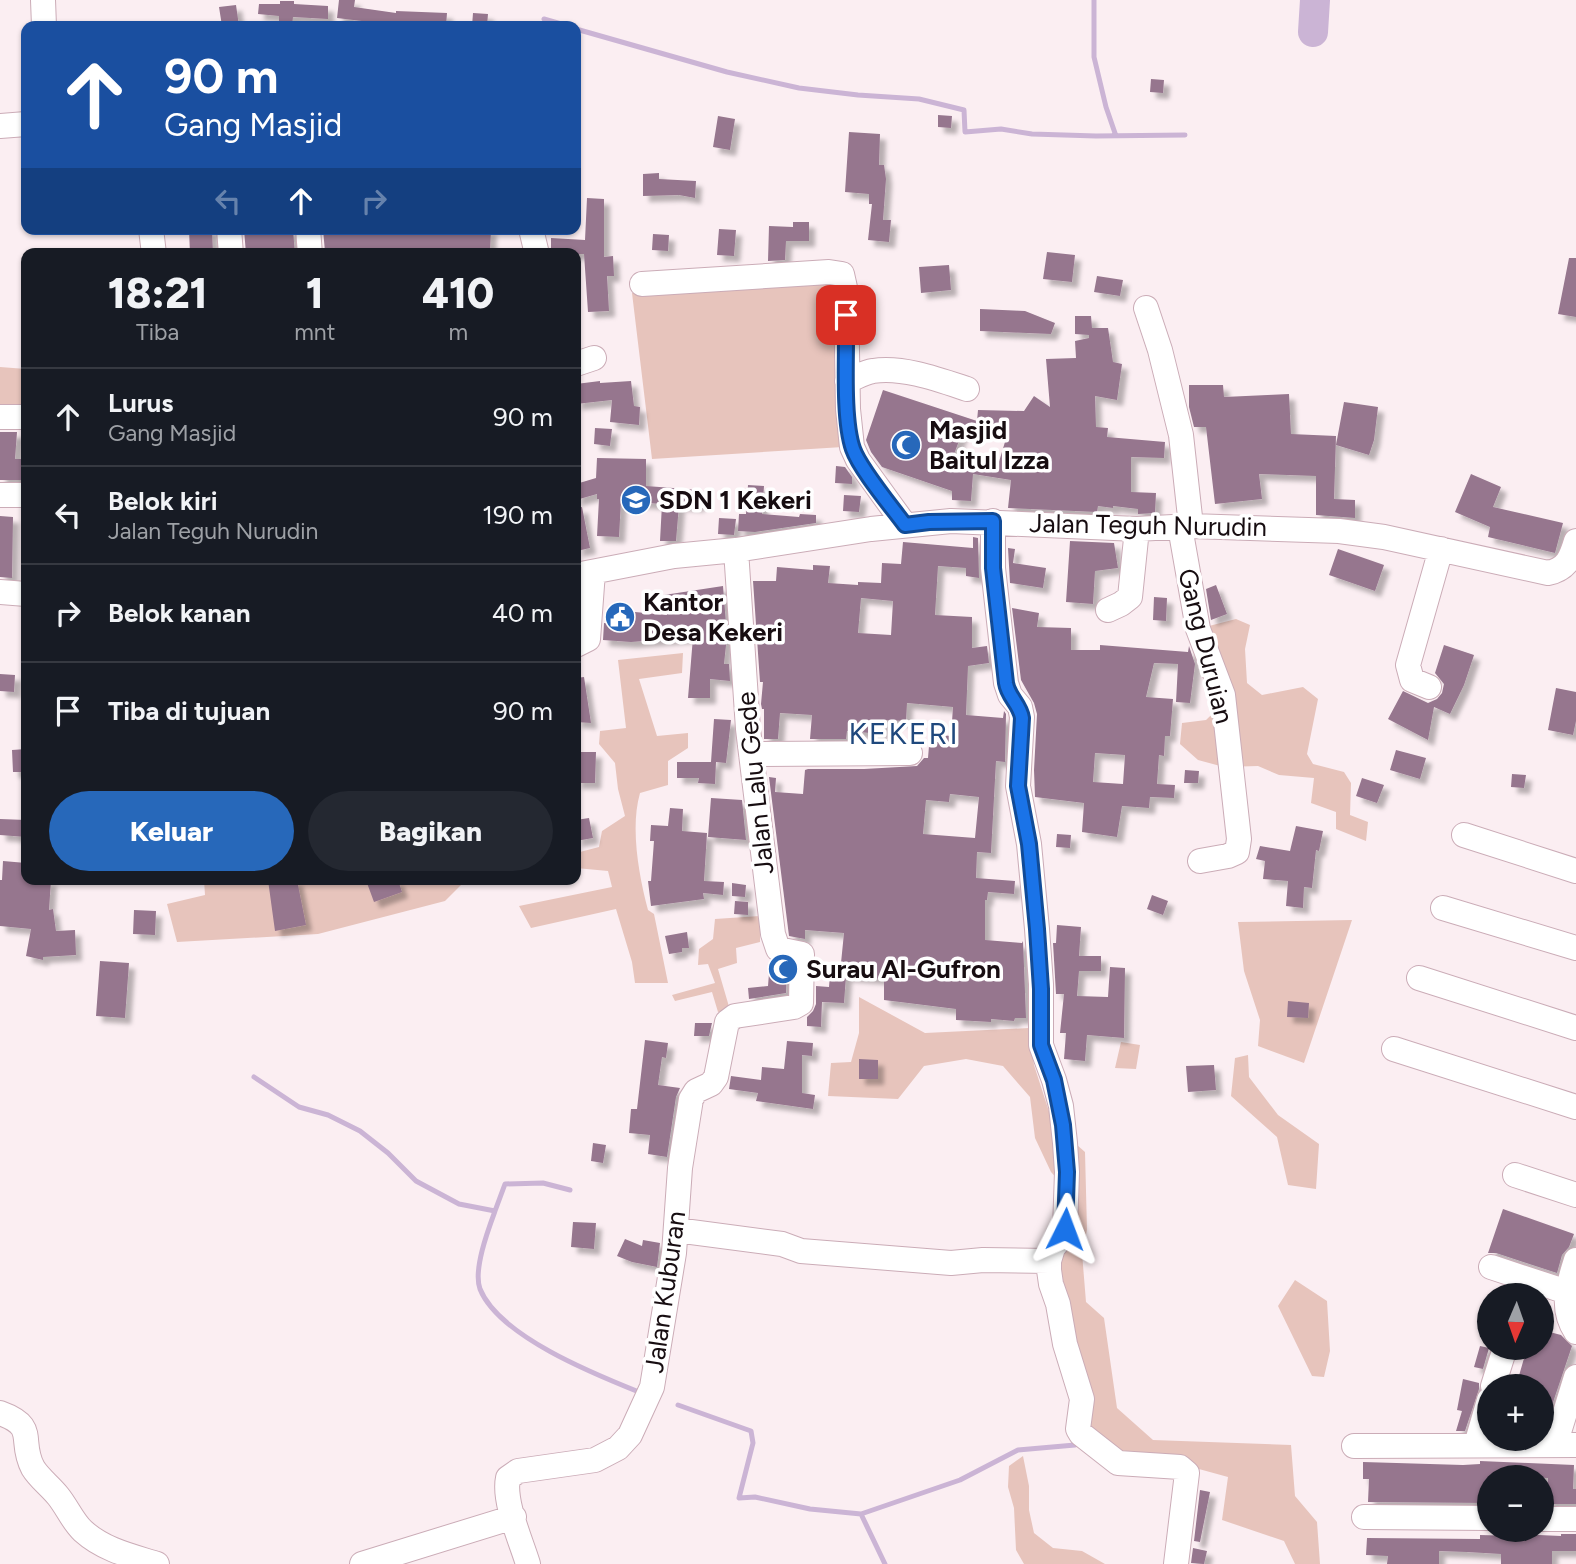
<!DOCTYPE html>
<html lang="id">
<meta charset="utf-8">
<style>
:root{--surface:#171b24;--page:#242831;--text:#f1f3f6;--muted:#9ea1a6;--line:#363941;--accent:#2768ba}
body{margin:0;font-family:Figtree,sans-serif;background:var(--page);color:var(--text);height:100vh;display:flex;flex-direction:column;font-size:26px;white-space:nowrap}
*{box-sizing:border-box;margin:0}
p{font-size:23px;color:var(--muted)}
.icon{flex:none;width:38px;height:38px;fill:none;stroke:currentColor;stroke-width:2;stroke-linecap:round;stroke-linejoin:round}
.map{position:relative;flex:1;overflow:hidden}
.details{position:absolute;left:21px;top:248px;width:560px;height:637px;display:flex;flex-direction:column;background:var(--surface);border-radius:14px;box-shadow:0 2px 5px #0004}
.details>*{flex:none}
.guide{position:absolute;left:21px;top:21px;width:560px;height:214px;border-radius:14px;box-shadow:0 2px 5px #0004;background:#1a4fa0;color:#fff;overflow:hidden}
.needle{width:46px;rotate:182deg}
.controls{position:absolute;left:1477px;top:1283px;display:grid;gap:14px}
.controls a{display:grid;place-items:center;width:77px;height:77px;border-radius:50%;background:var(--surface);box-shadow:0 2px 5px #0004;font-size:35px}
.pin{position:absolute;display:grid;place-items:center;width:60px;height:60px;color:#fff;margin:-30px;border-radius:14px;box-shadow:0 4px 10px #0006}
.me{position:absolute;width:77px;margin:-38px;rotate:3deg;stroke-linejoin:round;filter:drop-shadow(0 0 5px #0008)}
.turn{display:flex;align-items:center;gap:24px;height:147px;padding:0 28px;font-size:32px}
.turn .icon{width:91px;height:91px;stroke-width:2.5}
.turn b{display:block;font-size:49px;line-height:60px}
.lanes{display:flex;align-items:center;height:66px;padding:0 28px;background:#0003;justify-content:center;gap:35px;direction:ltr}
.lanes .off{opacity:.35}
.eta{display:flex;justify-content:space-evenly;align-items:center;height:119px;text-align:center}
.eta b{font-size:42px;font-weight:800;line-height:49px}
.cta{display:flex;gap:14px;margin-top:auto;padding:14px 28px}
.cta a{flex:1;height:80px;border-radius:42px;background:var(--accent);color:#fff;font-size:28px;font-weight:800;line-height:80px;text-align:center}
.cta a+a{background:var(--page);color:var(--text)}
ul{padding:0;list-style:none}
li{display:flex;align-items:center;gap:21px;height:98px;padding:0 28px;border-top:2px solid var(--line)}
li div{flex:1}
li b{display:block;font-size:26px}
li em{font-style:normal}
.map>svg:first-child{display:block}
.green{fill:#e7c4bc}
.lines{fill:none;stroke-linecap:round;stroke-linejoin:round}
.stream{stroke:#cbb4d5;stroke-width:5}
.river{stroke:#cbb4d5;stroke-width:30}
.building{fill:#96768e;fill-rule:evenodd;filter:url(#shadow)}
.minor-casing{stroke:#cbacb7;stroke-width:26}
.minor{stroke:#fff;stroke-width:24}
.route-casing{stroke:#114b97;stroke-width:18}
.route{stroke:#1a73e8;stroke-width:12}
.labels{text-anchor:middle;stroke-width:7;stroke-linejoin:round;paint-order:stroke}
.poi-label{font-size:26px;font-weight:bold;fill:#170d11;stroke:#fff;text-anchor:start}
.street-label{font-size:26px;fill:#170d11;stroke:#fff}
.quarter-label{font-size:30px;letter-spacing:2px;fill:#1f487d;stroke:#fff}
</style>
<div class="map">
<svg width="1576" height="1564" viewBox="0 0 1576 1564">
<defs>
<filter id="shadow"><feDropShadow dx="6" dy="6" stdDeviation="2" flood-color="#0004"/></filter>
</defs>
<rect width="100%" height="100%" fill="#fbeef2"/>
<path class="green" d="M834 281 843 447 652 459 632 293Z
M0 367 26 369V410L0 409Z
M1236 619 1250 625 1245 649 1247 683 1262 695 1303 687 1318 699 1307 754 1313 764 1344 772 1351 783 1350 815 1368 822 1366 841 1336 829V812L1311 803 1314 778 1279 775 1258 766 1224 767 1198 760 1180 744 1182 723 1206 720 1233 694 1209 626Z
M683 653 682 673 639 679 657 736 688 733V748L668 761V785L640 793C630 828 639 876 648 910L654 914 668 983H635L632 962 616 909 531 928 519 906 612 887 608 871 576 868V853L599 847 602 831 625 816 618 789 615 763 599 744 600 731 626 728 618 660Z
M204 880H466L445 901 318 934 177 942 167 904 205 895Z
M760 916V942L736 948 737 963 718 969 730 1010 718 1012 712 992 675 1001 672 995 715 983 708 964 698 965 699 949 713 939 715 919Z
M1352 920 1304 1063 1258 1046 1260 1020 1244 971 1238 922Z
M859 997 925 1033 1029 1028 1034 1065 1053 1124 1085 1152 1087 1230 1082 1253 1086 1302 1104 1318 1117 1408 1153 1440 1291 1445 1295 1496 1317 1522 1320 1564H1295L1284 1541 1222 1520 1228 1477 1188 1466 1120 1457 1083 1428 1060 1282 1059 1254 1072 1195 1051 1172 1035 1138 1030 1097 1003 1066 966 1059 924 1066 898 1099 828 1096 831 1063 851 1062 859 1033Z
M1121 1042 1140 1045 1136 1069 1115 1068Z
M1248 1055 1249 1077 1278 1115 1319 1144 1316 1189 1288 1185 1277 1137 1231 1096 1235 1058Z
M1295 1280 1327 1301 1330 1351 1324 1377 1312 1376 1278 1306Z
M1023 1456 1029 1486V1510L1034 1533 1053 1548 1082 1551 1105 1564H1024L1016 1550 1014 1508 1008 1487 1009 1466Z"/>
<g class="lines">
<path class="stream" d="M1094 0V57L1106 107 1116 136
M544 19 568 26
M576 29 727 72 799 88 858 95 919 99 964 110 965 132 1001 129 1032 134 1096 136 1185 135
M254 1077 299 1107 328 1115 360 1131 388 1153 416 1181 459 1204 495 1211 505 1184 543 1183 570 1190
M495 1211C488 1230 473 1270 480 1289 499 1336 594 1374 639 1392
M678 1405 751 1431 753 1443 739 1498 755 1497 810 1509 861 1514 960 1480 1018 1450 1075 1445
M861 1514 885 1564"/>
<path class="river" d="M1313 32 1315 0"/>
</g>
<path class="building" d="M339 0H355L354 7 396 13V11L447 13 446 26H413L396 24V22H370L337 18Z
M280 1H294V4L328 6V19L293 17 292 26 279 25V16L258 14 259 4H280Z
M236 5 239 26H222L219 7Z
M473 13 488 14 487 26H472Z
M1151 79 1164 80 1163 93 1150 92Z
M938 115 952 116 951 128 938 127Z
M718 116 735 119 730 150 713 147Z
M849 132 880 134 879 165H884L886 179 883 220H891L889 242 868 240 872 204H869V194L845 192Z
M659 173V179L696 181 695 198 679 195 643 196V174Z
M587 198 604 199V257L613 256 614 276H607L609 311 588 312 584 254H551V238L585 240Z
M793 222H809V241H786L785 260 768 261 769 226 793 227Z
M189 229H212L213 254H190Z
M244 229 293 230 295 254H246Z
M323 229H491L490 254 325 252Z
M719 229 736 230 734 256 717 255Z
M653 234 669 235 668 251 652 250Z
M1047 252 1075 255 1072 282 1043 279Z
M1569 258H1576V317L1558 314Z
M949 265 951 290 921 293 919 267Z
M1097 276 1123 280 1120 296 1094 292Z
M980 309 1025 311 1055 323 1051 334 980 331Z
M1075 316H1091L1092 328H1108L1113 362 1122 364 1117 400 1095 396 1096 427 1108 428 1107 437 1165 442 1164 458 1131 457V492L1156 493 1155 513 1138 514V509L1113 506V508L1098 506 1097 512 1008 508 1011 480 973 474 971 501 952 500V491L882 467 871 452 866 440 883 390 977 421 978 410 1024 411 1034 396 1050 407 1046 359 1076 358 1075 341 1089 338V335L1075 334ZM963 430 1008 432 998 465 953 457Z
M600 381V383L631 381 634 406 640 407 639 425 610 422 612 400 576 404V384Z
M1189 385H1223L1224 397 1289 394 1291 434 1336 436 1334 499 1355 500V518L1316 515V476L1259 474 1262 499 1215 504 1206 427H1194L1189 407Z
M1344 402 1378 407 1374 440 1369 455 1336 445Z
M595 428 612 429 610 446 594 444Z
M0 432H17L15 459H26V480H0Z
M597 458 646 459V486L700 490 699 506 679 505 676 541H660L662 504 621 501 619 537 597 536 599 499H597V494L576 500V484L596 478Z
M836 466 845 467 852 477V484L835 483Z
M1471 474 1501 487 1493 507 1563 523 1555 553 1488 537 1490 527 1455 512Z
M748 485 764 486 762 514 799 517 800 514 816 515V523L755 532 738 531 739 514H746Z
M844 495 861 496 859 512 843 511Z
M582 507 590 548 577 551 576 508Z
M0 516 13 517 12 578 0 577Z
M719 518 736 519 734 535 718 534Z
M973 537 978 538 979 578 966 576V568L938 566 935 615 972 617V648L987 646 989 663 968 666 966 715 1003 718 1004 711 1006 714 1005 762 996 761 991 853 977 852 976 878 1015 881 1014 894 988 892 987 900H985V940L1022 943 1023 941 1026 1018H1015L1014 1021 991 1019V1022L956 1020V1009L884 1000V979L846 976 844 1003 822 1002 821 1027 807 1026V1017L813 1011 816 1004V986L829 987 831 962 841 963 844 933 805 930V939L789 936 769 777 776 778 775 792 803 794 805 770 808 769H864L917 766 924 758H928L930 734 951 736 953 707 907 703 906 721 883 720 882 734 847 731 846 739H810L812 715 780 713 778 739H764V709H762L761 704 763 682H760L753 581H776L777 567 813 570V565L830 566 828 583 858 585V582L881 583 882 563 901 564 903 542 973 548ZM861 598 893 601 891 635 858 633ZM950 794 979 797 975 838 923 834 926 800 949 802Z
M1070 541 1114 543 1118 568 1095 571 1093 604 1066 602Z
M1008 548 1015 549 1013 563 1046 568 1043 588 1010 583Z
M1338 549 1384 565 1375 591 1329 575Z
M1216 585 1227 614 1211 620 1206 589Z
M723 586 727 636 724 664H729L730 681 710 679V698H688L693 637 631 642 603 640 604 623 634 625 635 612 667 615 664 595Z
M1154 597 1167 598 1166 621 1153 620Z
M1012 608 1039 613 1037 627 1071 628V650H1100V645L1188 652 1189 646 1195 664 1190 703 1176 702 1178 664 1154 663 1146 697 1173 699 1170 736H1165L1164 756 1159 755 1157 784 1175 785 1174 798 1150 797 1149 808 1122 806 1117 837 1082 832 1084 803 1035 797 1034 770 1037 714 1034 703 1021 680ZM1095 753 1125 755 1123 784 1093 782Z
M1444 645 1474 655 1464 685 1450 714 1434 707 1428 740 1388 719 1403 691 1428 703 1437 699 1442 693 1444 684 1435 673Z
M0 674 15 675 14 692 0 691Z
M584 677 591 723 576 722V678Z
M1556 688 1576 692V721L1573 735 1548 730Z
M714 719 731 720 726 763 716 762 715 784 698 783 699 778H677V762H711Z
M26 749V772H13L12 750Z
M1396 750 1426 758 1420 779 1390 770Z
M576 752H596L595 783H576Z
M1185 770 1199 771 1198 783H1184Z
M1512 774 1526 775 1524 788 1511 787Z
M1362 778 1384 785 1377 803 1356 796Z
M711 798 742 800 746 840 708 837Z
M670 808 683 809 682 831 707 833 704 881 724 882 723 895 703 893 704 899 651 906 648 881H651L654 841H650L651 825 668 826Z
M589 818 593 838 576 841V820Z
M0 819 26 820V837L0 835Z
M1296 826 1323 831 1319 851 1316 850 1312 888 1304 887 1303 908 1286 906 1288 881 1263 879 1265 861 1256 859 1260 846 1290 851Z
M1057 834 1071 835 1070 848 1056 847Z
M3 861 26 863V880H51L49 910 53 909 56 931 75 930 76 955 43 957V960L26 956 31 929 0 926V880H2Z
M268 880H297L306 925 275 931Z
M374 880H398L402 892 374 902 367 883Z
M732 883 746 885 745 897 732 896Z
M1152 895 1168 901 1163 915 1147 909Z
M735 901 748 902V915L734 914Z
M134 910 156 911 155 935 133 934Z
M1057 925 1081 927 1079 956H1101V971H1079L1077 996 1108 997 1110 967 1125 968 1124 1038 1087 1035 1085 1061 1064 1059 1066 1033H1060L1064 994H1056L1053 943H1056Z
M687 932 689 948H682V952L669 954 665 936Z
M100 961 129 963 125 1018 96 1016Z
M770 961 787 966 786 993 749 999 748 988 768 986Z
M1288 1001 1309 1003 1308 1018 1287 1017Z
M695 1023H712L709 1036H694Z
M645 1040 668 1043 666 1058 662 1057 658 1085 680 1088 676 1097 667 1157 648 1154 650 1135 629 1133 631 1109H637Z
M787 1041 813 1043 812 1056 802 1055V1093L815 1095 813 1109 756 1101 758 1093 729 1089 731 1076 761 1080 762 1067 784 1069Z
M859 1059 878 1060V1079H859Z
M1214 1065 1216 1090 1188 1092 1186 1066Z
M593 1143 606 1145 603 1163 591 1161Z
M1503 1209 1574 1234 1569 1247 1562 1255 1557 1273 1496 1253H1488Z
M573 1222 596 1223 594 1249 571 1247Z
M625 1239 642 1246 643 1240 660 1243 657 1267 632 1262 617 1256Z
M1542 1330 1561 1335 1572 1346 1545 1426 1542 1425V1386H1516L1527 1348H1542Z
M1480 1346 1489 1348 1483 1369 1474 1367Z
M1463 1379 1479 1383V1389L1465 1431H1456L1462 1411 1457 1410Z
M1480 1461 1574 1465 1573 1489H1576V1504H1547L1548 1478 1489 1476V1503L1368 1502 1369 1479H1363V1462L1463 1465 1480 1464Z
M1200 1490 1210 1492 1200 1542 1194 1541Z
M1516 1534 1561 1536V1534H1576V1551H1552V1564H1501V1554L1467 1552 1439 1551V1564H1387L1388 1556 1366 1555 1367 1538 1480 1539V1535L1516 1536Z
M1193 1548 1207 1551 1204 1564 1191 1563Z"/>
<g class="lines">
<g class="minor-casing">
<path id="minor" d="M43 0 44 26
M0 126 26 124
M151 229 154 254
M229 229 231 254
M308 229 310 254
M531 229 537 254
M642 284 829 272 842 274 846 292 848 409 852 447 858 460 905 525
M1146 308 1160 350 1181 435 1191 526
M576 364 594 358
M847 381C855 378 865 372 873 371 902 366 940 380 967 389
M0 417H26
M0 495H26
M993 521V568L1006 683 1010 695 1020 707 1022 717 1018 786 1029 844 1037 929 1041 984V1045L1054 1080 1061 1106 1065 1143 1067 1172 1065 1229 1062 1237 1053 1248 1049 1261V1270L1051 1284 1058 1304 1065 1344 1082 1399 1078 1429 1081 1434 1118 1463 1180 1467 1187 1473 1176 1564
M1180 527 1198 629 1223 695 1239 839 1237 852 1228 856 1200 861
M576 575 674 556 736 550 871 529 951 521 1137 529 1191 526 1339 531 1384 537 1548 573C1567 569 1571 558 1576 541
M0 592 26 594
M1108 610 1121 604 1130 597 1137 529
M576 645 588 639 593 572
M1429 687 1412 680 1408 665 1441 549
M751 754 910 753
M1464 835 1576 871
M1443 908 1576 948
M1419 978 1576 1028
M1394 1049 1576 1107
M1515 1175 1576 1195
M676 1230 782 1244 801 1251 951 1263 983 1260 1049 1261
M1576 1260C1568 1285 1560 1308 1576 1332
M1491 1267 1567 1292
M1493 1386 1505 1348
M0 1413C39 1427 18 1440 33 1468 39 1478 50 1486 58 1496 67 1507 73 1522 83 1531 104 1550 131 1556 157 1564
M1476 1445 1489 1400
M1555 1445 1576 1377
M1354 1446 1576 1445
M1364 1517 1489 1518
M1542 1519H1576
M362 1564 514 1517
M528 1564C521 1541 503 1501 508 1478L518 1471 595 1460 618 1448 630 1435 652 1387 674 1253 680 1168 691 1099 696 1091 711 1084 716 1077 727 1022 735 1016 794 1007 801 1003 802 954 778 949 773 934 748 729 736 550"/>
</g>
<use href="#minor" class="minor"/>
</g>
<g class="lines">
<g class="route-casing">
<path id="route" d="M846 315C847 350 842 417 853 449 860 469 891 506 905 525L929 522 993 521V568L1006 683C1008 697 1020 704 1022 718L1018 786 1029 844 1037 929 1041 989V1045L1054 1080 1063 1125 1067 1172 1065 1229"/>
</g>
<use href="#route" class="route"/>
</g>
<defs>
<g id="mosque-disc" transform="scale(1.575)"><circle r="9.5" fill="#2768ba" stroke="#fff"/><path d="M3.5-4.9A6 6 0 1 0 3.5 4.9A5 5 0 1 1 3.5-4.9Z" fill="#fff"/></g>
<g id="school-disc" transform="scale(1.575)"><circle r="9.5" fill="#2768ba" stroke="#fff"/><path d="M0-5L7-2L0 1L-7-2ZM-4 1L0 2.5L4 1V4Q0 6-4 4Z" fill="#fff"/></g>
<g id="civic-disc" transform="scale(1.575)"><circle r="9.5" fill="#2768ba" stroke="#fff"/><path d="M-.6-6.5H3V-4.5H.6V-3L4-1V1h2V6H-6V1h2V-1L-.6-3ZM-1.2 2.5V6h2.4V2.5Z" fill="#fff"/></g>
</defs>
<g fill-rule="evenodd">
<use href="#mosque-disc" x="906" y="445"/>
<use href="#school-disc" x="636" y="500"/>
<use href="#civic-disc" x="620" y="617"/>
<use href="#mosque-disc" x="783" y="969"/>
</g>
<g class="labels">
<g class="poi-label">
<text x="929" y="439">Masjid<tspan x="929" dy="30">Baitul Izza</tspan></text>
<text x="659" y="509">SDN 1 Kekeri</text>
<text x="643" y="611">Kantor<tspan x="643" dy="30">Desa Kekeri</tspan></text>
<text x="806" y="978">Surau Al-Gufron</text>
</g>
<g class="street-label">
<text transform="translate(1148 525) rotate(1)" y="9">Jalan Teguh Nurudin</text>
<text transform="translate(1206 646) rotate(76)" y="9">Gang Duruian</text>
<text transform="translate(755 783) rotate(-96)" y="9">Jalan Lalu Gede</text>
<text transform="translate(665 1292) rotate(-82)" y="9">Jalan Kuburan</text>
</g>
<g class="quarter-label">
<text x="904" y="744">KEKERI</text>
</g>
</g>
</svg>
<div class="controls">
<a><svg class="needle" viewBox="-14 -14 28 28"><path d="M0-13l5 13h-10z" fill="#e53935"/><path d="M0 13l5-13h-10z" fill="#9ea1a6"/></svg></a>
<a>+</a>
<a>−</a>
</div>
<div class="pin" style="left:846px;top:315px;background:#d93025"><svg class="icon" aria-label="arrive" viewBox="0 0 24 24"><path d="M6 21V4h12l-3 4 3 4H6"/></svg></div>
<svg class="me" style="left:1065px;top:1229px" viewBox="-20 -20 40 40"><path d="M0-17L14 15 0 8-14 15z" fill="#1a73e8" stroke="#fff" stroke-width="4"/></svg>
<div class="guide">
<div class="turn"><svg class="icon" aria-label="ahead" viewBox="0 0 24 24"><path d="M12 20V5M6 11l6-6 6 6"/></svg><div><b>90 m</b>Gang Masjid</div></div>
<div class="lanes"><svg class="icon off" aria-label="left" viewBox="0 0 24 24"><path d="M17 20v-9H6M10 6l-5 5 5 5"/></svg><svg class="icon" aria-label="ahead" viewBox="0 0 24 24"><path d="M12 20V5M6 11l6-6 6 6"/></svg><svg class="icon off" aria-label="right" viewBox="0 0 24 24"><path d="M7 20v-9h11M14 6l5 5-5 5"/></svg></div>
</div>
<section class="details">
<div class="eta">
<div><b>18:21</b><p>Tiba</p></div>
<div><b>1</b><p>mnt</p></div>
<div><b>410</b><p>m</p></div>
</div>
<ul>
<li><svg class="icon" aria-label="ahead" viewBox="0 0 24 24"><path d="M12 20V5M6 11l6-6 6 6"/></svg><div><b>Lurus</b><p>Gang Masjid</p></div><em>90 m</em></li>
<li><svg class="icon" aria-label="left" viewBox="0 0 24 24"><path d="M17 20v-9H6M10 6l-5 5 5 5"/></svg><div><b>Belok kiri</b><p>Jalan Teguh Nurudin</p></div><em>190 m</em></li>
<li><svg class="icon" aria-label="right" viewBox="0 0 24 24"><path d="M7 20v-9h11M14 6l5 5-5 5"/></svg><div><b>Belok kanan</b></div><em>40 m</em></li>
<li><svg class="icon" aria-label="arrive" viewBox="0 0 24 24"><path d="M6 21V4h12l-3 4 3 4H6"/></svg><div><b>Tiba di tujuan</b></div><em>90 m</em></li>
</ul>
<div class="cta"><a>Keluar</a><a>Bagikan</a></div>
</section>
</div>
